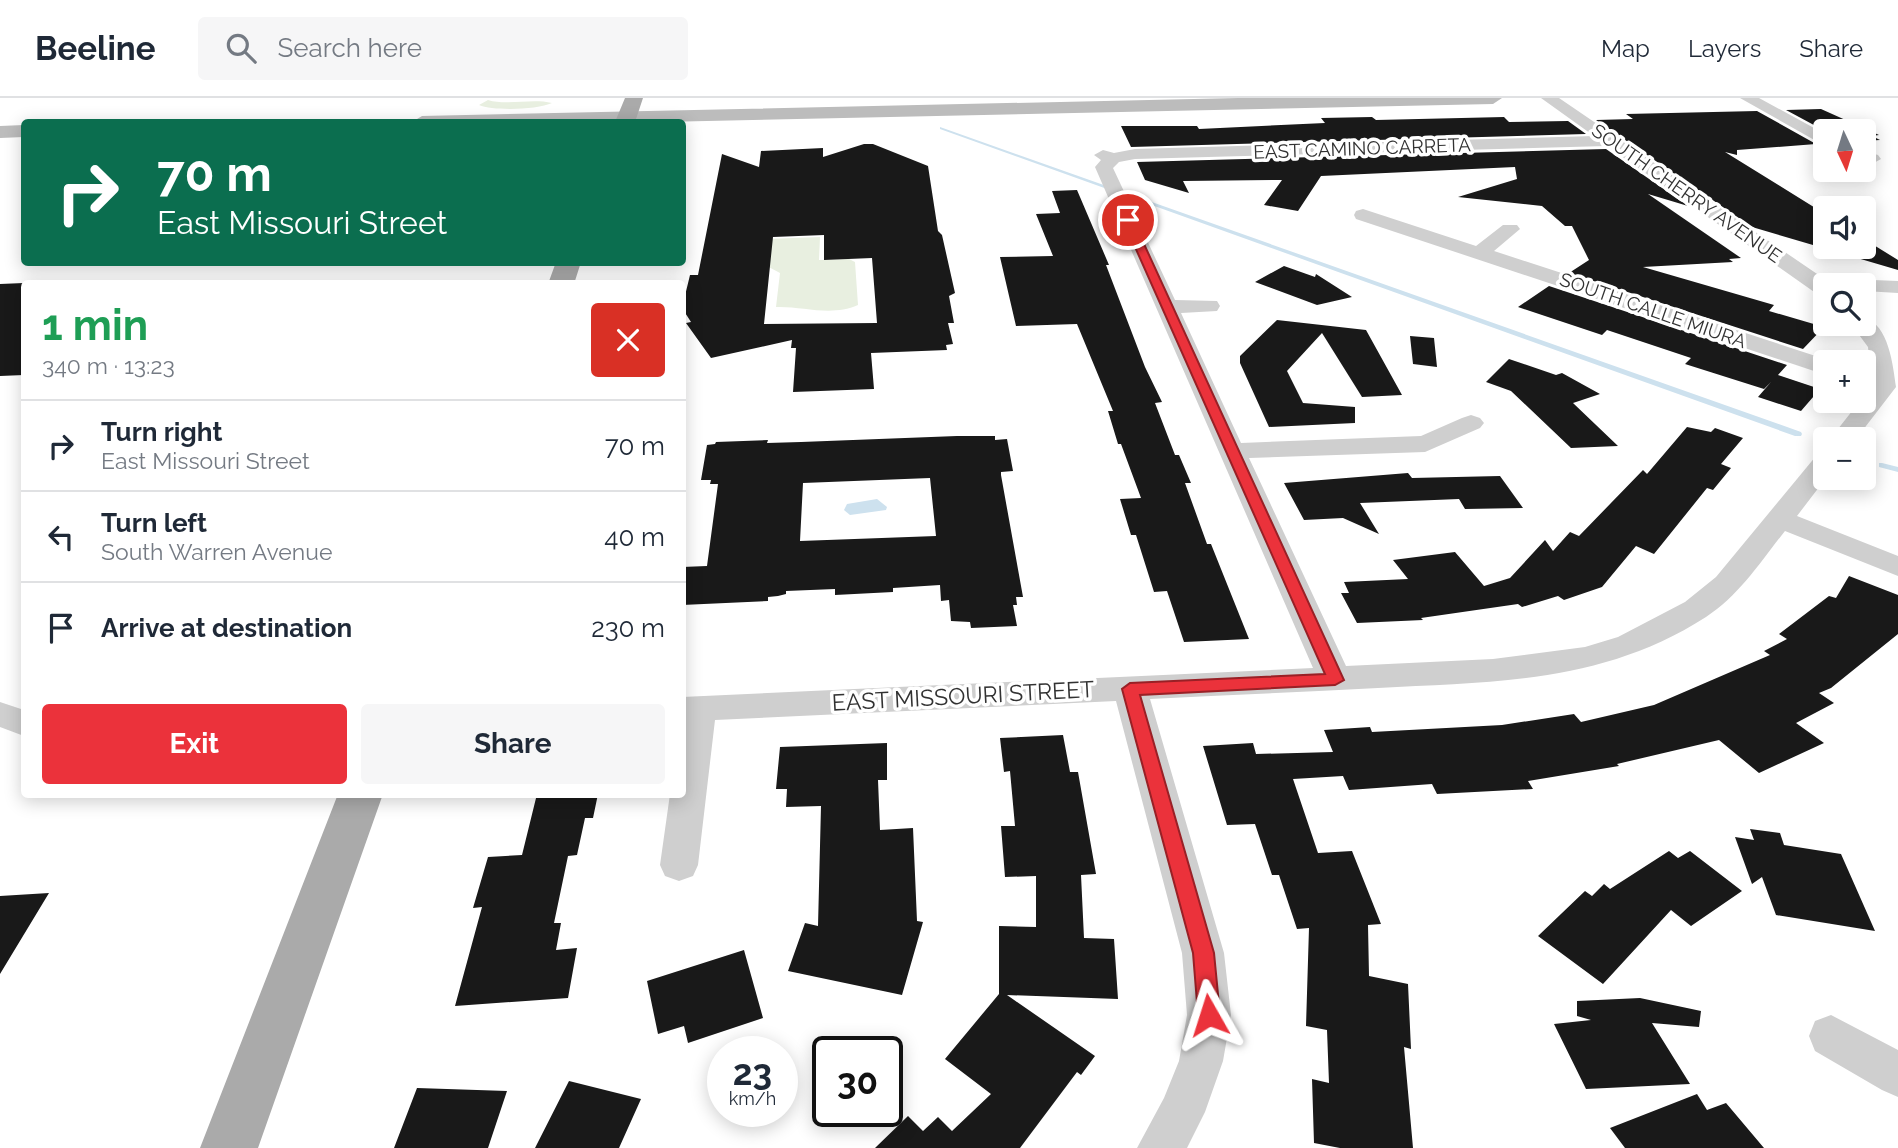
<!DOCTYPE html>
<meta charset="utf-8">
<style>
:root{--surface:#fff;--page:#f6f6f7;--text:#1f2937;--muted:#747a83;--line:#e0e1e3;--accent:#eb323b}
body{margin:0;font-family:Raleway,sans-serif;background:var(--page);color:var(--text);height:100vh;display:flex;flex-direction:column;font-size:26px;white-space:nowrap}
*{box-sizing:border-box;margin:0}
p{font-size:23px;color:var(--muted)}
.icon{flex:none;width:38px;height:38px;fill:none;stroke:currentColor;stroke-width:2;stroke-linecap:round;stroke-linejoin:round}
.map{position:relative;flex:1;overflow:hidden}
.details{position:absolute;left:21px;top:182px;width:665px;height:518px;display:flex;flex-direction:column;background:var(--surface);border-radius:7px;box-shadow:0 4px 18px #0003}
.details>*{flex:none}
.hud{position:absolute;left:21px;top:21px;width:665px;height:147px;border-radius:7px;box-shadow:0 4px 18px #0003;background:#0b6e4f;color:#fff;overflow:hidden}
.needle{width:46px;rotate:176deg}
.controls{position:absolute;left:1813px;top:21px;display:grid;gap:14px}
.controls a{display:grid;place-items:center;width:63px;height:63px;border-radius:7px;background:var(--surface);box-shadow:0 4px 18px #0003;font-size:35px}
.speed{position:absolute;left:707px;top:938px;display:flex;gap:14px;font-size:35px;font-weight:700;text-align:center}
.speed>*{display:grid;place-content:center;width:91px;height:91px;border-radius:50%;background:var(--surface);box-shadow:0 4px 18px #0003;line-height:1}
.speed small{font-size:18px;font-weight:400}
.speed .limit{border:4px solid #111;border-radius:10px;background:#fff;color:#111}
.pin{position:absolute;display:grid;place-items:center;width:60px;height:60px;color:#fff;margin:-30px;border:4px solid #fff;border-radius:50%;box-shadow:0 2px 7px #0007}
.me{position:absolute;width:77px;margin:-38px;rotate:354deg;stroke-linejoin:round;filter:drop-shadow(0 0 5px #0008)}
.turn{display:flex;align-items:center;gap:24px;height:147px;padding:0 21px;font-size:32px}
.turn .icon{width:91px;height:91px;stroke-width:2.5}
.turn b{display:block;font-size:49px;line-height:60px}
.round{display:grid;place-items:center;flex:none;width:74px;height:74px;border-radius:7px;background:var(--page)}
.head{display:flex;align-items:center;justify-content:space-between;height:119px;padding:0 21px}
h1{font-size:42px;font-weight:700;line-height:52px;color:#1e9e55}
.cta{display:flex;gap:14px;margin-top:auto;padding:14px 21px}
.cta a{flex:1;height:80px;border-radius:7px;background:var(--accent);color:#fff;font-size:28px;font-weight:700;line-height:80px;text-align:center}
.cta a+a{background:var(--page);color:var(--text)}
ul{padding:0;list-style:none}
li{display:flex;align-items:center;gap:21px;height:91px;padding:0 21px;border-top:2px solid var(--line)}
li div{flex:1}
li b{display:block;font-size:26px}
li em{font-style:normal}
header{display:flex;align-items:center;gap:42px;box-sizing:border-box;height:98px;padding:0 35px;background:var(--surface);border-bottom:2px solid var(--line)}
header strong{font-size:33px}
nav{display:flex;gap:38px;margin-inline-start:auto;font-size:24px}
.search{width:490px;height:63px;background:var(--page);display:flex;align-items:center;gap:18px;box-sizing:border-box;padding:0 24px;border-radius:7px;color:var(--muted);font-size:26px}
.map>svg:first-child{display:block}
.green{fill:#e8efe0}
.water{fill:#cde1ee}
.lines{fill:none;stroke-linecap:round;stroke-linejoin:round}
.stream{fill:#cde1ee;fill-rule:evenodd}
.building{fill:#191919;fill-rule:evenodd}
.street{fill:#cfcfcf;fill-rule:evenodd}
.secondary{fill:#bcbcbc;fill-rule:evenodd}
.primary{fill:#aaa;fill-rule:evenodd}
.route{fill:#eb323b;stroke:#992026;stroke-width:2}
.labels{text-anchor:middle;stroke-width:7;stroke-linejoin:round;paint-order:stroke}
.far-street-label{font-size:19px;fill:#323232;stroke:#fff}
.street-label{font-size:23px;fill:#323232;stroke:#fff}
</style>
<header>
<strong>Beeline</strong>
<div class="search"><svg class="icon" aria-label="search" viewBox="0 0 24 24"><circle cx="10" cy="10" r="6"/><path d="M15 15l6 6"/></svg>Search here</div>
<nav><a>Map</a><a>Layers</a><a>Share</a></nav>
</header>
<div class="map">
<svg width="1898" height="1050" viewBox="0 0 1898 1050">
<rect width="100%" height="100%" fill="#fff"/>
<path class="green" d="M488 2C507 8 531 0 552 5 537 12 493 13 479 7Z
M820 139 819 162 849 161 855 164 858 207C831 219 803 208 776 209L780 175 763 166 766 141Z"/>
<path class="water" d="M877 401 887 409 886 412 850 417 844 412 847 406Z"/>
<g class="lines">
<path class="stream" d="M940 29 1801 334 1802 336 1801 338H1795L940 31Z
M1879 365H1882L1898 369V374L1879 369Z"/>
</g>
<path class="building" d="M1821 11 1879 37 1872 38 1880 42 1864 43V33H1825L1786 12Z
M1757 13 1816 46 1737 52V57L1725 54 1825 116V149H1864V141L1898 162V172L1752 129 1596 22 1633 21 1626 16Z
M1372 19 1376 22 1504 19 1509 24 1568 23 1586 36 1131 49 1121 28H1197L1199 31 1325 25 1321 20Z
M864 46H873L928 68 938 133 942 137 955 195 949 198 954 225H948L953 246 946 247 947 252 871 255 874 291 793 294 796 250H791L792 242 711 260 686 225 691 224 682 210 690 177H698L722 56 759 69 761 53 823 50V59ZM824 137V162L872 160 877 225 764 226 773 139Z
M1606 51 1688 108 1648 96 1741 160 1729 161 1733 164 1643 169 1774 207 1769 213 1824 229 1803 251 1569 175 1589 162 1572 128H1565L1542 108 1458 99 1517 81 1515 69 1321 78 1298 113 1264 107 1282 82 1183 83 1189 95 1145 82 1137 64Z
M1077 92 1109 167H1106L1145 269 1162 304 1155 305 1175 357H1179L1191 385H1185L1207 446H1211L1249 541 1184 544 1167 493 1154 494 1136 437H1131L1120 401 1141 400 1121 346H1118L1108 313H1113L1077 226 1016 228 1000 159 1053 158 1036 116 1060 115 1052 93Z
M1284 168 1315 179 1316 176 1352 199 1317 207 1255 184Z
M24 185V277L0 278V186Z
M1549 188 1787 267 1778 277 1820 291 1801 313 1758 299 1771 284 1764 291 1685 266 1691 260 1607 232 1602 237 1518 209Z
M1277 222 1366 232 1402 297 1362 299 1322 235 1287 273 1303 305 1355 309V325L1269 329 1240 265V258Z
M1410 238 1434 240 1437 269 1413 266Z
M1509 261 1556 277 1562 275 1600 296 1573 305 1618 348 1571 350 1511 293 1486 284Z
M1687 329 1711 334 1715 330 1743 340 1721 366 1731 370 1713 392 1707 390 1654 456 1636 448 1602 489 1564 502 1558 498 1522 509 1518 506 1421 520 1423 522 1357 525 1341 495H1349L1344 484 1408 481 1393 462 1455 454 1484 488 1510 480 1545 442 1553 453 1570 434 1579 438 1643 372 1647 376Z
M957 338H995V342L1007 341 1013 373 1001 374V377L1023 499H1016L1017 507H1013L1017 528 971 530 970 524 951 523 949 502 941 503 940 487 893 490V494L835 497V491L786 493V496L778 498 768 499V503L682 507V469L707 468 718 386H710L711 382H701L707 347 715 346 716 344 768 342 767 345 801 344ZM930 380 936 438 800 443 803 385Z
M1408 375 1412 380 1500 378 1523 410 1465 411 1459 401 1360 405 1379 436 1343 420 1304 422 1284 385Z
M1849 478 1898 497V536L1831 590 1819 595 1834 605 1796 625 1824 645 1759 675 1719 642 1617 666 1619 668 1528 683 1533 691 1437 696 1432 686 1349 692 1343 678 1293 681 1318 755 1352 753 1381 826 1368 827 1369 878 1408 886 1411 951 1404 949 1413 1050H1340L1314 1045 1312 981 1329 985 1327 932 1306 928 1309 830 1297 831 1279 777H1272L1255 726 1227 727 1203 648 1253 645 1256 656 1333 654 1324 632 1370 629 1372 634 1502 627 1574 616 1581 624 1654 607 1770 557 1764 553 1787 541 1779 536 1829 498 1836 500Z
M1063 637 1070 674H1078L1096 776 1081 777 1084 840 1114 841 1118 901 1007 897 1095 958 1081 977 1077 974 1020 1050H875L908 1018 923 1033 938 1019 952 1033 991 996 945 961 999 896V828L1036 829V778L1005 779 1001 728H1015L1010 673 1004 674 1000 640Z
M887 645V682H878L880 732 913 730 917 823 923 824 902 897 788 873 805 825 818 828 821 708 786 709 787 691H776L780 649Z
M537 696H598L593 720H585L577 757 568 758 554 825H561L556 852 577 850 568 900 455 908 482 809 473 810 488 759 522 757Z
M1750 731 1780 735 1784 747 1841 756 1875 833 1776 817 1762 779 1752 786 1735 739 1754 742Z
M1669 753 1678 760 1690 753 1742 793 1691 828 1671 812 1603 886 1538 838 1585 793 1592 798 1604 786 1610 791Z
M49 795 0 876V798Z
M744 852 763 920 688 945 684 928 658 936 647 883Z
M1640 900 1701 913 1699 929 1652 925 1690 986 1586 991 1554 926 1591 922 1577 918V903Z
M569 983 641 1001 619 1050H535Z
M417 990 507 993 488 1050H394Z
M1697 996 1707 1012 1726 1005 1764 1050H1625L1610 1030Z"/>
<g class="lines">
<path class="street" d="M1541 0H1559L1823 180 1898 183V195L1864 193V187H1825V197L1817 196 1607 48 1135 61 1119 64 1113 70 1175 202 1217 203 1220 208 1217 213 1181 215 1241 345 1421 338 1462 320 1471 317 1480 320 1484 325 1480 330 1425 354 1249 360 1346 568 1493 561 1585 549 1618 539 1685 504 1716 479 1816 358 1825 356 1826 380 1797 418 1898 458V478L1785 433C1761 463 1739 498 1706 519 1603 585 1496 584 1378 590 1302 594 1226 597 1150 601L1224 855 1231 917 1223 963 1205 1014 1187 1050H1137L1164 1000 1179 963 1187 917 1182 855 1116 603 715 622 698 767 693 778 679 783 665 778 660 767 670 696H682V599L1313 570 1095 69 1101 62 1094 57 1103 52 1114 55 1135 51 1594 38Z
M1740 0H1759L1825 36V48Z
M1864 53 1878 57 1881 61 1872 66 1864 64Z
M1363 111 1476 148 1503 127H1517L1520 131 1494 153 1834 264H1825V276L1817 274 1356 121 1354 117 1356 113Z
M1864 220C1889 226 1893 268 1896 289L1856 341H1830L1860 303H1864V298L1872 288 1868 249 1851 226H1864Z
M0 604 24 612V638L0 629Z
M1831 917 1898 952V999L1882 992 1815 953 1809 938 1815 923Z"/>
<path class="secondary" d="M1238 0H1502L1493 6 661 24H412L422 18Z
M24 27V39L0 40V28Z"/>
<path class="primary" d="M625 0H643L635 24H615Z
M556 164H581L574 186H548Z
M338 696H383L258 1050H200Z"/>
</g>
<path class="route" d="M1128 119 1133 122 1344 582 1335 587 1140 597 1214 855 1220 917 1217 924 1209 927 1201 924 1198 917 1193 855 1122 591 1130 585 1325 576 1123 122Z"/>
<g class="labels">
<g class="far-street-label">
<text transform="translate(1362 50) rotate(-2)" y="7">EAST CAMINO CARRETA</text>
<text transform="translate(1687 95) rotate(35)" y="7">SOUTH CHERRY AVENUE</text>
<text transform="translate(1653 212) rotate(19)" y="7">SOUTH CALLE MIURA</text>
</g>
<g class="street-label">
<text transform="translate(963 598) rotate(-3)" y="8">EAST MISSOURI STREET</text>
</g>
</g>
</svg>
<div class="controls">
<a><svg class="needle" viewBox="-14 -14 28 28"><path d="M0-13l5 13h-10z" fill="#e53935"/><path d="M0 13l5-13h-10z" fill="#747a83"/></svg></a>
<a><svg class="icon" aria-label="sound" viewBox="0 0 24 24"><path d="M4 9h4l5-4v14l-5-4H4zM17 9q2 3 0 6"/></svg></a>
<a><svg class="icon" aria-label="search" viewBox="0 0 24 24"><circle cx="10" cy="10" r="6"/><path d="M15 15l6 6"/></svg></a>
<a>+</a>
<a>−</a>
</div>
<div class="speed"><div>23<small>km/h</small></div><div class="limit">30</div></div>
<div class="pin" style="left:1128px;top:122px;background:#d93025"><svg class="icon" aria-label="arrive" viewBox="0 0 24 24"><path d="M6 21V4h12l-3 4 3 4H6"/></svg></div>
<svg class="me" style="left:1209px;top:917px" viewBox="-20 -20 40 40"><path d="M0-17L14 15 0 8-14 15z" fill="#eb323b" stroke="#fff" stroke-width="4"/></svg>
<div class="hud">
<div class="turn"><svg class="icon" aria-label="right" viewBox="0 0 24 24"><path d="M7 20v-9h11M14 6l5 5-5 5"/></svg><div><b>70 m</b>East Missouri Street</div></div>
</div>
<section class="details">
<div class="head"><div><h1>1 min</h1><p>340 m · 13:23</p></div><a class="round" style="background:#d93025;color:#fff"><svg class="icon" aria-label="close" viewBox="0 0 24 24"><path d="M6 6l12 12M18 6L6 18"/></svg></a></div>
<ul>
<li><svg class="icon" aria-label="right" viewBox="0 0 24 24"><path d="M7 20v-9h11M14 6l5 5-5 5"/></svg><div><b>Turn right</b><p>East Missouri Street</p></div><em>70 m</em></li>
<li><svg class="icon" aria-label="left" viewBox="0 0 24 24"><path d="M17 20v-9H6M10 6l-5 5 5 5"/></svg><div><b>Turn left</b><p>South Warren Avenue</p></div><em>40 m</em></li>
<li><svg class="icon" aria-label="arrive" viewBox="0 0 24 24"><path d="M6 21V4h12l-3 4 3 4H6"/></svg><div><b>Arrive at destination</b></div><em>230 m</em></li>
</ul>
<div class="cta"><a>Exit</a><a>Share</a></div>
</section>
</div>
